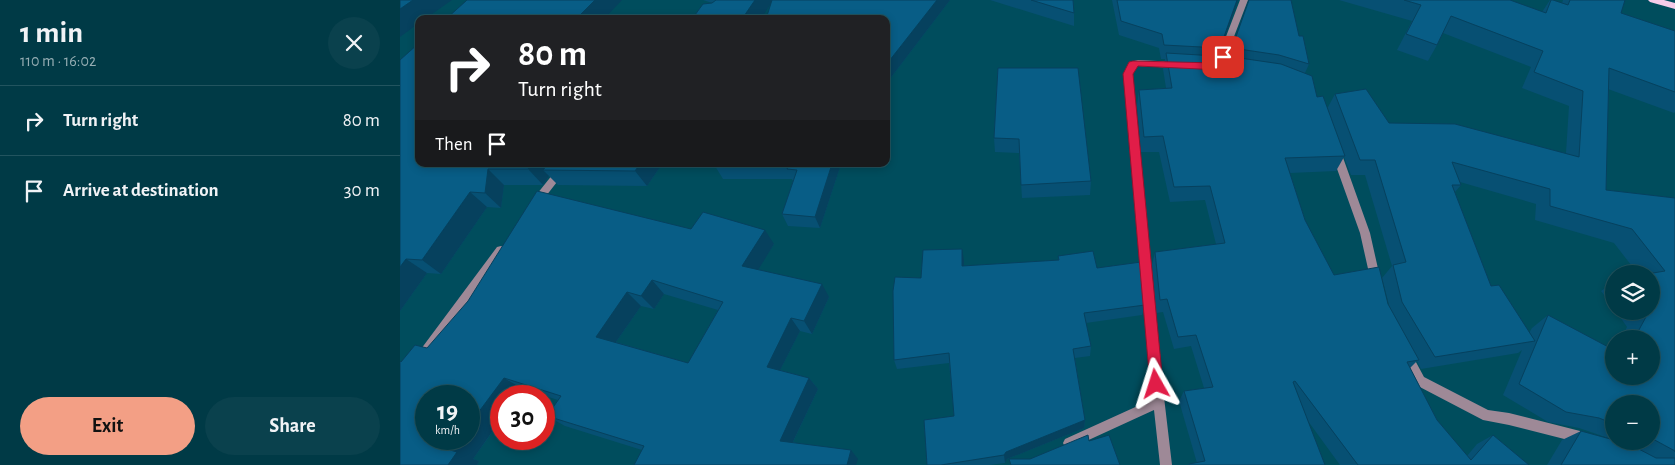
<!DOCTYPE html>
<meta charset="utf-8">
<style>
:root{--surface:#003a46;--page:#0a414d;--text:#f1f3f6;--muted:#95adb3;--line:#22545f;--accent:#f39f85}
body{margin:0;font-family:"Alegreya Sans",sans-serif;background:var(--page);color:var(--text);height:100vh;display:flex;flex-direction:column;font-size:19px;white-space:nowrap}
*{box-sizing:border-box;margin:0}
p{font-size:16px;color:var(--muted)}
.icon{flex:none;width:28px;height:28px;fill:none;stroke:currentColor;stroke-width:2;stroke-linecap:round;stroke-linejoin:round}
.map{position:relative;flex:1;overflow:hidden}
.sheet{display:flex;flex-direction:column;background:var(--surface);width:400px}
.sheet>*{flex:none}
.guide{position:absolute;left:15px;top:15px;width:475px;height:152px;border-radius:10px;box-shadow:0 2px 8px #0003,0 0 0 1px var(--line);background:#202124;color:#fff;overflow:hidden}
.fabs{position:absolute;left:1205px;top:265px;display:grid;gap:10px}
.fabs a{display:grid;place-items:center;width:55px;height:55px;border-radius:50%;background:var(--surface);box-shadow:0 2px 8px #0003,0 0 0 1px var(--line);font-size:25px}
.speed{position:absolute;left:15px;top:385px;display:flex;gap:10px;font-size:25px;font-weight:700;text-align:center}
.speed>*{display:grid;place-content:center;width:65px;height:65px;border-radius:50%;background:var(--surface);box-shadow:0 2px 8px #0003,0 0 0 1px var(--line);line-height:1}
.speed small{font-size:12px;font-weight:400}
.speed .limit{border:8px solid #d22;background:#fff;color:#111}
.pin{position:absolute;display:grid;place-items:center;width:42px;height:42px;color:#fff;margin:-21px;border-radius:10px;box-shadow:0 2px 8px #0006}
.me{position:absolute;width:55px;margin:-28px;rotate:354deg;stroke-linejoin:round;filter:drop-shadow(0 0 4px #0008)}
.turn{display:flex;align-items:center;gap:18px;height:105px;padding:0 20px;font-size:22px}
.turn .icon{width:65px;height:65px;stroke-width:2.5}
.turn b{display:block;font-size:35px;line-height:42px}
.then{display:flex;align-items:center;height:48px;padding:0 20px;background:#0003;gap:10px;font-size:19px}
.round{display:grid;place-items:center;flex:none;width:52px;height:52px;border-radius:26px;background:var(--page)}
.summary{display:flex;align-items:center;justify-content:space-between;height:85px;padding:0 20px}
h1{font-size:30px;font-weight:700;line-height:38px}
.cta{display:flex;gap:10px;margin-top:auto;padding:10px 20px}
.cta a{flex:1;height:58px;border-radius:30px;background:var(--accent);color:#111;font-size:20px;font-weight:700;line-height:58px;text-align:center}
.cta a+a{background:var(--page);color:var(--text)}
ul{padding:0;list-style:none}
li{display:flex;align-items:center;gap:15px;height:70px;padding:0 20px;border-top:1px solid var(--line)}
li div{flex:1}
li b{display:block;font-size:19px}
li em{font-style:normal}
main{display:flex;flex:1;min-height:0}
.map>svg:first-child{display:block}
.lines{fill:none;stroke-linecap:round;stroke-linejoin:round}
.street{fill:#9e8997;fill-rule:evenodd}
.primary{fill:#f6cce9;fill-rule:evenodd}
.wall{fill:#075073;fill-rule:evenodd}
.shaded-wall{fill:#06415e}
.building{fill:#085d86;stroke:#06415e;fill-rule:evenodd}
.route{fill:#e11d48;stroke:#92132f}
</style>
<main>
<section class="sheet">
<div class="summary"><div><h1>1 min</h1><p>110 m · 16:02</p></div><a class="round"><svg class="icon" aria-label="close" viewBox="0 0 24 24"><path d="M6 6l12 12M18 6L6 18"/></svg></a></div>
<ul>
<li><svg class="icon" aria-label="right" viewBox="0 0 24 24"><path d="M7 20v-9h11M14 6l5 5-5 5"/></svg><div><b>Turn right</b></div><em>80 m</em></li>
<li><svg class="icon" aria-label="arrive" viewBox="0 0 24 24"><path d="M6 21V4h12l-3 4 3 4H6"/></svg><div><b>Arrive at destination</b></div><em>30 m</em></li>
</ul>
<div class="cta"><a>Exit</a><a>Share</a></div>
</section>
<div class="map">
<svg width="1275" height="465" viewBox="0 0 1275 465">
<rect width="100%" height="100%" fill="#004d5d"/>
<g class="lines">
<path class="street" d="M840 0H848L830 47 826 67 822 70 818 67 822 47Z
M738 60 777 62 781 65 777 68 738 66H736L732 74 754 312 772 465H760L754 410 669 449 665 447 663 443 665 439 753 399 744 312 724 74 730 62Z
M936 148 941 152 970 233 981 282 980 285 976 287 972 285 971 282 960 233 931 152Z
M161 164H171L139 205H133L131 202 133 199Z
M101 246 105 247 106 250 105 253 29 357 25 358 21 357 19 353 21 349 97 247Z
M1006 350 1010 351 1024 377 1088 410 1109 413 1184 432 1188 434 1190 438 1188 442 1184 444 1109 425 1083 420 1016 385 1000 355 1002 351Z"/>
<path class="primary" d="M1248 0H1264L1275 3V9L1250 2Z"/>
</g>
<path class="wall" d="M303 0H550L489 80H486V19L371 3H312Z
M590 0H673L674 13V26Z
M712 0H838L818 56H830L832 48 899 36 909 64 905 73 917 97 927 109 935 94 989 123 1166 153 1169 106 1122 88 1131 67 1043 33 1037 45 1028 61 997 50 1012 21 939 0H1110L1142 12 1150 0 1162 3 1163 0H1225L1221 13 1275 31V112L1274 113 1208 89 1206 190 1275 198V465H1147L1162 440 1181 431 1218 441H1251V404H1214V440L1179 428 1148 422 1103 395 1122 350 1118 353 1021 369 1017 361 1010 368 1037 420 1067 456 1077 444 1093 435 1129 465H940L908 421 925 465H788L789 464 797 463 779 401 784 391 804 388 791 346 774 349 763 312 756 313 752 265 755 252 816 244 805 200 770 202 759 152H741L737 105 739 90 766 88 763 69 765 59H761L759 48 719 35ZM944 157 951 175H965L992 266 982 278 989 305 934 275 905 220 890 173 936 171ZM1060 182 1136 204 1135 220 1214 243 1238 274H1251V311H1216L1227 327 1221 339H1251L1214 376 1148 315 1132 328 1129 333 1091 286 1055 192 1061 185Z
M598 68 691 181 690 195 622 198 619 153 595 152 594 138Z
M19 164H262L247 186 158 185 149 176 143 185H104L101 208 87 207 41 274 27 273 0 311Z
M441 164 420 228 388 226 382 214 393 181 392 179H323L315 166Z
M291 229 374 244 358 269 429 297 412 334 400 331 380 370 409 378 418 389 393 442 458 459 242 450 165 426 147 416 158 400 123 389 73 459 79 461 77 465 1 362 27 348ZM264 294 318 310 288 363 216 342 241 306 254 309Z
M658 256 697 268 745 305 742 315 686 323 691 346 690 356 675 358 685 420 684 428 607 459 605 463 589 465H527L554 416 549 363 497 369 494 360 521 278 564 260V266L658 260Z
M1214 282V308L1201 291Z"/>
<path class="shaded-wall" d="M13 0H52L25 19H19V23L0 37V9Z
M195 0H222L204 19H176Z
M355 0H373L361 19H342Z
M537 0H550L489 80 486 71V65Z
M837 0H838L816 62 820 48Z
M132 164H159L143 170 149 176 143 185 128 169Z
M240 164H262L247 186 235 171Z
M432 164H441L420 228 415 217Z
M88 169 104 185 101 208 85 193Z
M70 192 87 207 41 274 22 260Z
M365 230 374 244 352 280 342 266Z
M562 249 564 260V277L562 266Z
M6 259 27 273 0 311V267Z
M252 280 264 294 254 309 241 296Z
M422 284 429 297 412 334 404 321Z
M227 292 241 306 211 349 196 337Z
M391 318 400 331 376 378 367 367Z
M104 378 123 389 118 396H101V419L73 459 79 461 77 465H48L50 450 59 439H69V425Z
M409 378 418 389 389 450 380 441Z
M685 420 684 428 607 459 605 463 604 455 606 452Z
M451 450 458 459 456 465H447Z"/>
<path class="building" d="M0 0H13L0 9Z
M67 0H195L176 19H46Z
M316 0H355L342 19H292L303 4 312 3Z
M372 0H537L486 65V19H366Z
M631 0H673L674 13Z
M717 0H837L820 48 764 45 762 34 721 21Z
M849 0H891L899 36H903L909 64 879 55 832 48Z
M1004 0H1110L1146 13 1151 0H1153L1168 5 1170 0H1225L1221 13 1275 31V92L1209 68 1206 190 1275 198V452V451L1251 438V404H1214V424L1199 418 1166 412 1119 384 1148 315 1214 350V376H1251V339H1234L1247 315 1244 311H1251V274H1247L1265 271 1232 229 1150 206V189L1052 162 1061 185H1052L1091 286 1099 285 1135 341 1035 357 1002 302 993 265 1006 262 975 160H960L935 94 966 89 989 123 1055 124 1179 157 1183 91 1134 72 1143 51 1051 16 1037 45 1006 34 1021 5Z
M19 43V164H132L128 169H88L85 193 70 192 22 260 6 259 0 267V60Z
M766 53 833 57 881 64 912 76 917 97 923 96 945 156 885 158 905 220 934 275 979 267 988 304 1019 360 1007 362 1037 420 1071 460 1093 435 1129 465H958L895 381 893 382 925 465H789V464L805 461 784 391 813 387 796 335 778 337 767 299 760 300 755 252 825 243 810 186 774 187 763 136 744 137 739 90 772 88Z
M598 68H678L691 181 621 185 619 139 594 138Z
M148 164H240L235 171 143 170Z
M316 164H432L415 217 382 214 397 170 387 169 388 167 315 166Z
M137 191 291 229 303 212 365 230 342 266 422 284 404 321 391 318 367 367 409 378 380 441 451 450 447 465H234L244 446 147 416 161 396 104 378 69 425V396H26V439H59L50 450 57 452 48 465H0V361L1 362 15 345 27 348 68 301ZM252 280 323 302 288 363 196 337 227 292 241 296Z
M562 249V266L659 260 658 256 693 251 697 268 741 262 745 305 684 313 691 346 673 349 685 420 606 452 604 455 541 465H527L524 420 554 416 549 353 494 360 493 291 495 277 521 278 523 250Z
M1181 431 1214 440V441H1217L1233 446 1256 458H1275V465H1161Z
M688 435 689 441 709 435 720 465H611L609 459H630Z"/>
<path class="route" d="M823 54 828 57 825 67 820 70 738 66 733 74 763 384 761 388 756 390 752 388 750 384 723 74 729 62 733 61 817 63 820 55Z"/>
</svg>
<div class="fabs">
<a><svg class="icon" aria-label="layers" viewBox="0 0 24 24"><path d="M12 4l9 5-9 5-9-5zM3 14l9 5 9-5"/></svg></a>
<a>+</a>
<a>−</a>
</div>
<div class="speed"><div>19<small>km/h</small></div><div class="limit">30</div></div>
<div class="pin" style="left:823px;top:57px;background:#d93025"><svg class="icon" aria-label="arrive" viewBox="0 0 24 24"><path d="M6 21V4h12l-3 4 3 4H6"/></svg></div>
<svg class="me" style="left:756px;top:384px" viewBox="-20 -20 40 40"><path d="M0-17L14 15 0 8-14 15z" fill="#e11d48" stroke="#fff" stroke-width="4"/></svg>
<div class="guide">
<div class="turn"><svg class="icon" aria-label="right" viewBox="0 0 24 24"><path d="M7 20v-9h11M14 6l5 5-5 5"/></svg><div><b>80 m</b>Turn right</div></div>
<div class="then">Then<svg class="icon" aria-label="arrive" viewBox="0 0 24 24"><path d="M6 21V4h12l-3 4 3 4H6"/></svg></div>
</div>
</div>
</main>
